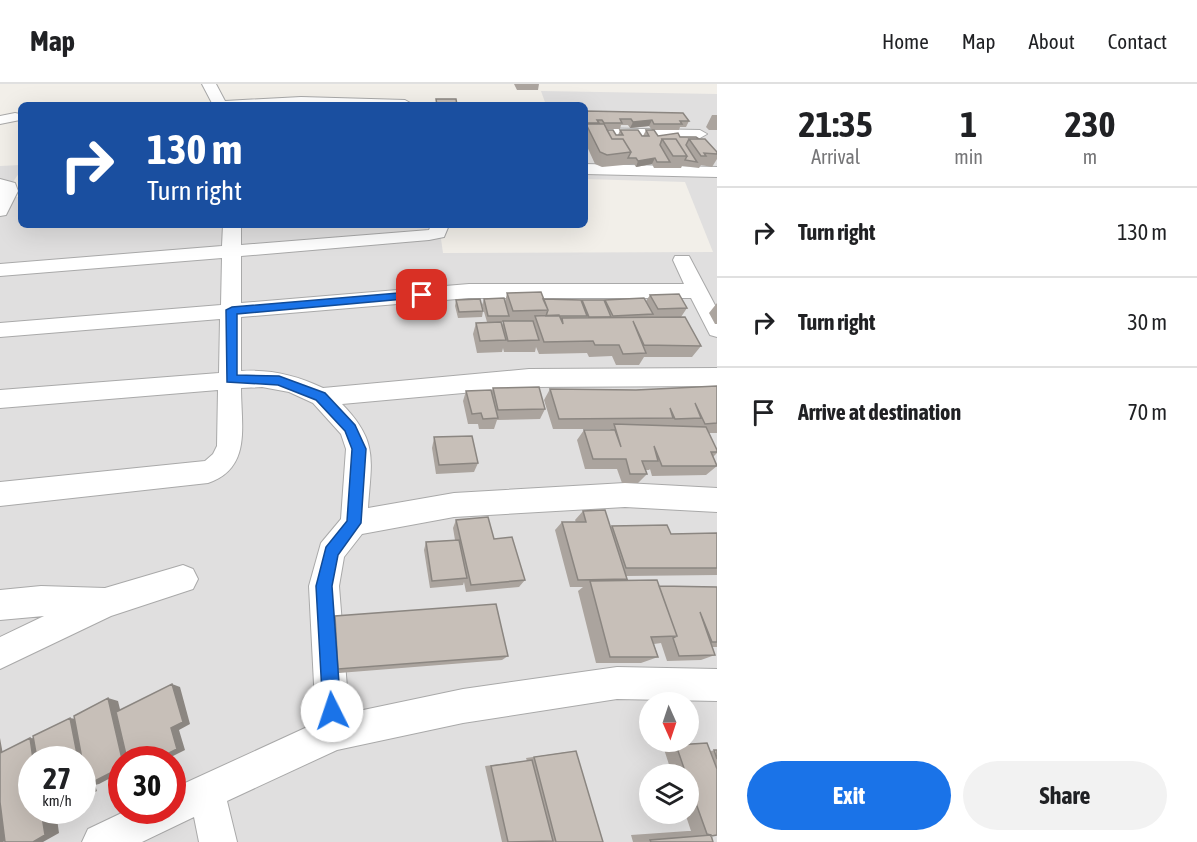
<!DOCTYPE html>
<style>
:root{--surface:#fff;--page:#f2f2f2;--text:#202124;--muted:#757577;--line:#e0e0e0;--accent:#1a73e8}
body{margin:0;font-family:"Asap Condensed",sans-serif;background:var(--page);color:var(--text);height:100vh;display:flex;flex-direction:column;font-size:22px;white-space:nowrap}
*{box-sizing:border-box;margin:0}
p{font-size:20px;color:var(--muted)}
.icon{flex:none;width:33px;height:33px;fill:none;stroke:currentColor;stroke-width:2;stroke-linecap:round;stroke-linejoin:round}
.map{position:relative;flex:1;overflow:hidden}
.panel{display:flex;flex-direction:column;background:var(--surface);width:480px}
.panel>*{flex:none}
.hud{position:absolute;left:18px;top:18px;width:570px;height:126px;border-radius:9px;box-shadow:0 6px 24px #0002;background:#1a4fa0;color:#fff;overflow:hidden}
.needle{width:39px;rotate:177deg}
.fabs{position:absolute;left:639px;top:608px;display:grid;gap:12px}
.fabs a{display:grid;place-items:center;width:60px;height:60px;border-radius:50%;background:var(--surface);box-shadow:0 6px 24px #0002;font-size:30px}
.speed{position:absolute;left:18px;top:662px;display:flex;gap:12px;font-size:30px;font-weight:700;text-align:center}
.speed>*{display:grid;place-content:center;width:78px;height:78px;border-radius:50%;background:var(--surface);box-shadow:0 6px 24px #0002;line-height:1}
.speed small{font-size:15px;font-weight:400}
.speed .limit{border:9px solid #d22;background:#fff;color:#111}
.pin{position:absolute;display:grid;place-items:center;width:51px;height:51px;color:#fff;margin:-26px;border-radius:12px;box-shadow:0 3px 9px #0006}
.me{position:absolute;width:66px;margin:-33px;rotate:356deg;stroke-linejoin:round;filter:drop-shadow(0 0 4px #0008)}
.turn{display:flex;align-items:center;gap:21px;height:126px;padding:0 30px;font-size:27px}
.turn .icon{width:78px;height:78px;stroke-width:2.5}
.turn b{display:block;font-size:42px;line-height:51px}
.eta{display:flex;justify-content:space-evenly;align-items:center;height:102px;text-align:center}
.eta b{font-size:36px;font-weight:700;line-height:42px}
.button{display:flex;gap:12px;margin-top:auto;padding:12px 30px}
.button a{flex:1;height:69px;border-radius:36px;background:var(--accent);color:#fff;font-size:24px;font-weight:700;line-height:69px;text-align:center}
.button a+a{background:var(--page);color:var(--text)}
ul{padding:0;list-style:none}
li{display:flex;align-items:center;gap:18px;height:90px;padding:0 30px;border-top:2px solid var(--line)}
li div{flex:1}
li b{display:block;font-size:22px}
li em{font-style:normal}
header{display:flex;align-items:center;gap:36px;box-sizing:border-box;height:84px;padding:0 30px;background:var(--surface);border-bottom:2px solid var(--line)}
header strong{font-size:28px}
nav{display:flex;gap:33px;margin-inline-start:auto;font-size:21px}
main{display:flex;flex:1;min-height:0}
.map>svg:first-child{display:block}
.residential{fill:#e0dfdf;fill-rule:evenodd}
.lines{fill:none;stroke-linecap:round;stroke-linejoin:round}
.minor-casing{stroke:#a9a9a9;stroke-width:2}
.minor{fill:#fff;fill-rule:evenodd}
.wall{fill:#aba49e;fill-rule:evenodd}
.shaded-wall{fill:#8b8681}
.building{fill:#c7bfb8;stroke:#8b8681;stroke-width:1.5}
.route{fill:#1a73e8;stroke:#114b97;stroke-width:1.5}
</style>
<header>
<strong>Map</strong>
<nav><a>Home</a><a>Map</a><a>About</a><a>Contact</a></nav>
</header>
<main>
<div class="map">
<svg width="717" height="758" viewBox="0 0 717 758">
<rect width="100%" height="100%" fill="#f2efe9"/>
<path class="residential" d="M541 7 717 10V758H0V82L21 81V86L3 113H21V141H439L443 169 713 168 685 98 585 95V21H546ZM650 618H688V657H650ZM32 675H82V726H32ZM122 675H172V726H122ZM650 690H688V729H650Z"/>
<g class="lines">
<g class="minor-casing">
<path id="minor" d="M202 0H216L225 17 301 13 405 16 412 20 213 21Z
M15 29 20 30V36L0 40V32Z
M585 44 700 46 707 50 700 54 585 52Z
M585 80 717 83V93L585 90Z
M0 95 15 99 18 107 6 131 0 132Z
M223 141H241V161L429 146 431 141H449L444 153 429 156 241 172V219L469 200H684L673 176 675 172H689L717 225V253L710 251 691 214H469L241 233V287C271 285 296 291 323 304L529 285 717 284V302L529 303 342 320C379 358 371 376 368 424L454 409 625 399 717 404V428L625 423 454 433 362 450 344 473 339 502 349 629 463 605 617 583 717 585V617L617 615 463 639 337 666 227 717 237 758H199L194 733 142 758H82L88 745 128 726H172V705L316 639 309 502 321 459 341 435 346 365 341 350 313 319 289 308 262 303 241 304C241 342 252 384 208 399L0 422V398L205 377 213 370 217 362 218 306 0 324V306L219 289 220 235 0 253V239L221 221 222 174 0 192V180L222 162Z
M183 481 193 485 198 495 193 505 111 532 0 585V553L44 532 0 536V506L41 502 105 504Z"/>
</g>
<use href="#minor" class="minor"/>
</g>
<path class="wall" d="M514 0H539L538 6H517Z
M585 27 689 37 686 43H680L679 46H654L658 52 696 53 717 68V75L712 83 701 81 699 84 682 82 681 84H654L652 80 636 83 634 80 602 83 595 80 585 58ZM621 41H628L630 44 649 42 652 46H646L643 52H642L620 46 618 51H616L607 45H620Z
M712 31H717V46H709L706 43Z
M507 209 543 215 582 218V216L604 217 605 216 646 217 650 211 687 224 681 233 701 262 692 273H644L639 281H616L612 272 589 273 587 269 539 270 536 263 535 268H504L503 264 502 268 477 269 473 250 476 239 502 241 503 238H487L482 221 484 215 505 218Z
M456 216 483 227 482 233 458 234 455 222Z
M717 219V240H715L709 229Z
M717 302V349H709L717 366V369L713 373 717 382 706 391 652 392 650 385 649 386H646L647 390 638 399H622L617 385H585L577 356 584 346H610L611 345H553L544 316 550 305 636 306Z
M493 304 545 325 540 335 497 336 494 345H479L478 340H468L463 317 466 307 491 309Z
M434 354 478 379 474 388 436 390 432 364Z
M583 427 611 443 612 442 671 450 717 449V491L626 492 627 495 625 497 659 502 717 503V563H712L715 571 701 576 667 577 661 559 654 560 658 573 641 579H596L578 507 583 503H570L555 446 562 438H576L575 436Z
M456 436 494 455 525 496 519 503 466 508 464 498 463 501 430 504 424 466 426 458 455 456 453 444Z
M508 572 502 576 339 589 338 585Z
M707 659 710 667 717 666V751L711 752 713 758H633L631 751 688 747H691L685 729H688V690H672L663 662Z
M567 668 603 758H502L485 682 527 677 526 674Z"/>
<path class="shaded-wall" d="M652 36 649 42 630 44 633 38Z
M655 74 652 80 636 83 638 77Z
M172 600 180 603 190 640 179 646 185 666 167 675H157L171 644Z
M108 614 118 617 132 675H122Z
M70 634 81 636 122 683V688L99 700 95 701 97 707 82 715V675H78Z
M0 654 4 676 0 678Z
M30 654 44 655 47 675H33Z
M0 681 16 751 3 758H0Z
M41 726H63L56 728 59 749 43 758H33Z"/>
<path class="building" d="M436 15H456L457 21H437Z
M585 27 683 29 689 37H680L682 40H654L652 36 633 38 631 35H620L622 39H604L602 36H597L599 39H586L585 38Z
M586 40H604L612 55H623L631 68 607 71 600 68Z
M607 46H613L616 51H623L620 46H638L642 52H649L646 46H654L658 52 678 49 680 53H696L699 55H689L686 61 697 78 685 76 687 72 676 55H662L660 61 670 78H657L655 74 638 77 636 74H628L631 68 623 55H612Z
M662 55H676L687 72H673Z
M689 55H705L717 68V70L704 69 706 72H701Z
M541 208 548 226 513 227 507 209Z
M679 210 687 224 658 225 650 211Z
M504 214 509 232H488L484 215Z
M644 214 653 230 613 232 605 216Z
M480 215 483 227 459 228 456 216Z
M543 215 581 216 587 232H546L548 226Z
M582 216H604L611 233H589Z
M559 231 563 240 562 234 685 233 701 262 644 261 633 237 646 269 623 270 619 261H595L593 257 544 258 535 232Z
M503 237H533L539 256 508 257Z
M501 238 506 256 480 257 476 239Z
M717 302V339L705 340 695 319 701 334 675 335 670 324 673 334 559 335 550 305 636 306Z
M539 303 545 325 498 326 493 304Z
M491 306 498 334 483 335 481 329 472 330 466 307Z
M614 340 706 343 717 366V368H711L717 382H662L654 362 658 377H642L647 390H630L626 375H593L584 346H615L621 363Z
M472 352 478 379 439 381 434 353Z
M605 426 627 495 578 496 562 438H586L583 427Z
M488 433 494 455 512 453 525 496 471 501 456 436Z
M667 441 671 450 717 449V484H626L612 442Z
M459 456 467 494 432 497 426 458Z
M657 496 677 552 651 553 658 573H610L590 497Z
M659 502 717 503V558H712L700 528 715 571 679 572 673 554 677 552Z
M496 520 508 572 338 585 335 532Z
M172 600 183 638 171 644 177 665 157 675H127L116 628Z
M108 614 122 675V683L87 701 82 675 74 632Z
M70 634 78 675H37L33 652Z
M30 654 33 675H32V726H41L45 751 33 758H5L0 718V669Z
M707 659 717 685V751L711 752V751L707 750 688 697V690H686L676 661Z
M714 666H717V675Z
M576 667 603 758H556L534 673Z
M532 676 553 757 508 758 491 682Z
M82 697 85 708 82 709Z
M46 726H52L46 729Z
M711 751 713 758H651L650 756Z"/>
<path class="route" d="M422 207 426 208V213L237 230V291L279 292 325 309 355 341 366 365 361 439 338 471 332 502 341 627 339 633 332 636 326 633 323 627 316 502 326 463 347 437 352 365 345 347 316 316 278 301 227 298 226 226 232 223Z"/>
</svg>
<div class="fabs">
<a><svg class="needle" viewBox="-14 -14 28 28"><path d="M0-13l5 13h-10z" fill="#e53935"/><path d="M0 13l5-13h-10z" fill="#757577"/></svg></a>
<a><svg class="icon" aria-label="layers" viewBox="0 0 24 24"><path d="M12 4l9 5-9 5-9-5zM3 14l9 5 9-5"/></svg></a>
</div>
<div class="speed"><div>27<small>km/h</small></div><div class="limit">30</div></div>
<div class="pin" style="left:422px;top:211px;background:#d93025"><svg class="icon" aria-label="arrive" viewBox="0 0 24 24"><path d="M6 21V4h12l-3 4 3 4H6"/></svg></div>
<svg class="me" style="left:332px;top:627px" viewBox="-20 -20 40 40"><circle r="19" fill="#fff"/><path d="M0-13L10 11 0 6-10 11z" fill="#1a73e8"/></svg>
<div class="hud">
<div class="turn"><svg class="icon" aria-label="right" viewBox="0 0 24 24"><path d="M7 20v-9h11M14 6l5 5-5 5"/></svg><div><b>130 m</b>Turn right</div></div>
</div>
</div>
<section class="panel">
<div class="eta">
<div><b>21:35</b><p>Arrival</p></div>
<div><b>1</b><p>min</p></div>
<div><b>230</b><p>m</p></div>
</div>
<ul>
<li><svg class="icon" aria-label="right" viewBox="0 0 24 24"><path d="M7 20v-9h11M14 6l5 5-5 5"/></svg><div><b>Turn right</b></div><em>130 m</em></li>
<li><svg class="icon" aria-label="right" viewBox="0 0 24 24"><path d="M7 20v-9h11M14 6l5 5-5 5"/></svg><div><b>Turn right</b></div><em>30 m</em></li>
<li><svg class="icon" aria-label="arrive" viewBox="0 0 24 24"><path d="M6 21V4h12l-3 4 3 4H6"/></svg><div><b>Arrive at destination</b></div><em>70 m</em></li>
</ul>
<div class="button"><a>Exit</a><a>Share</a></div>
</section>
</main>
